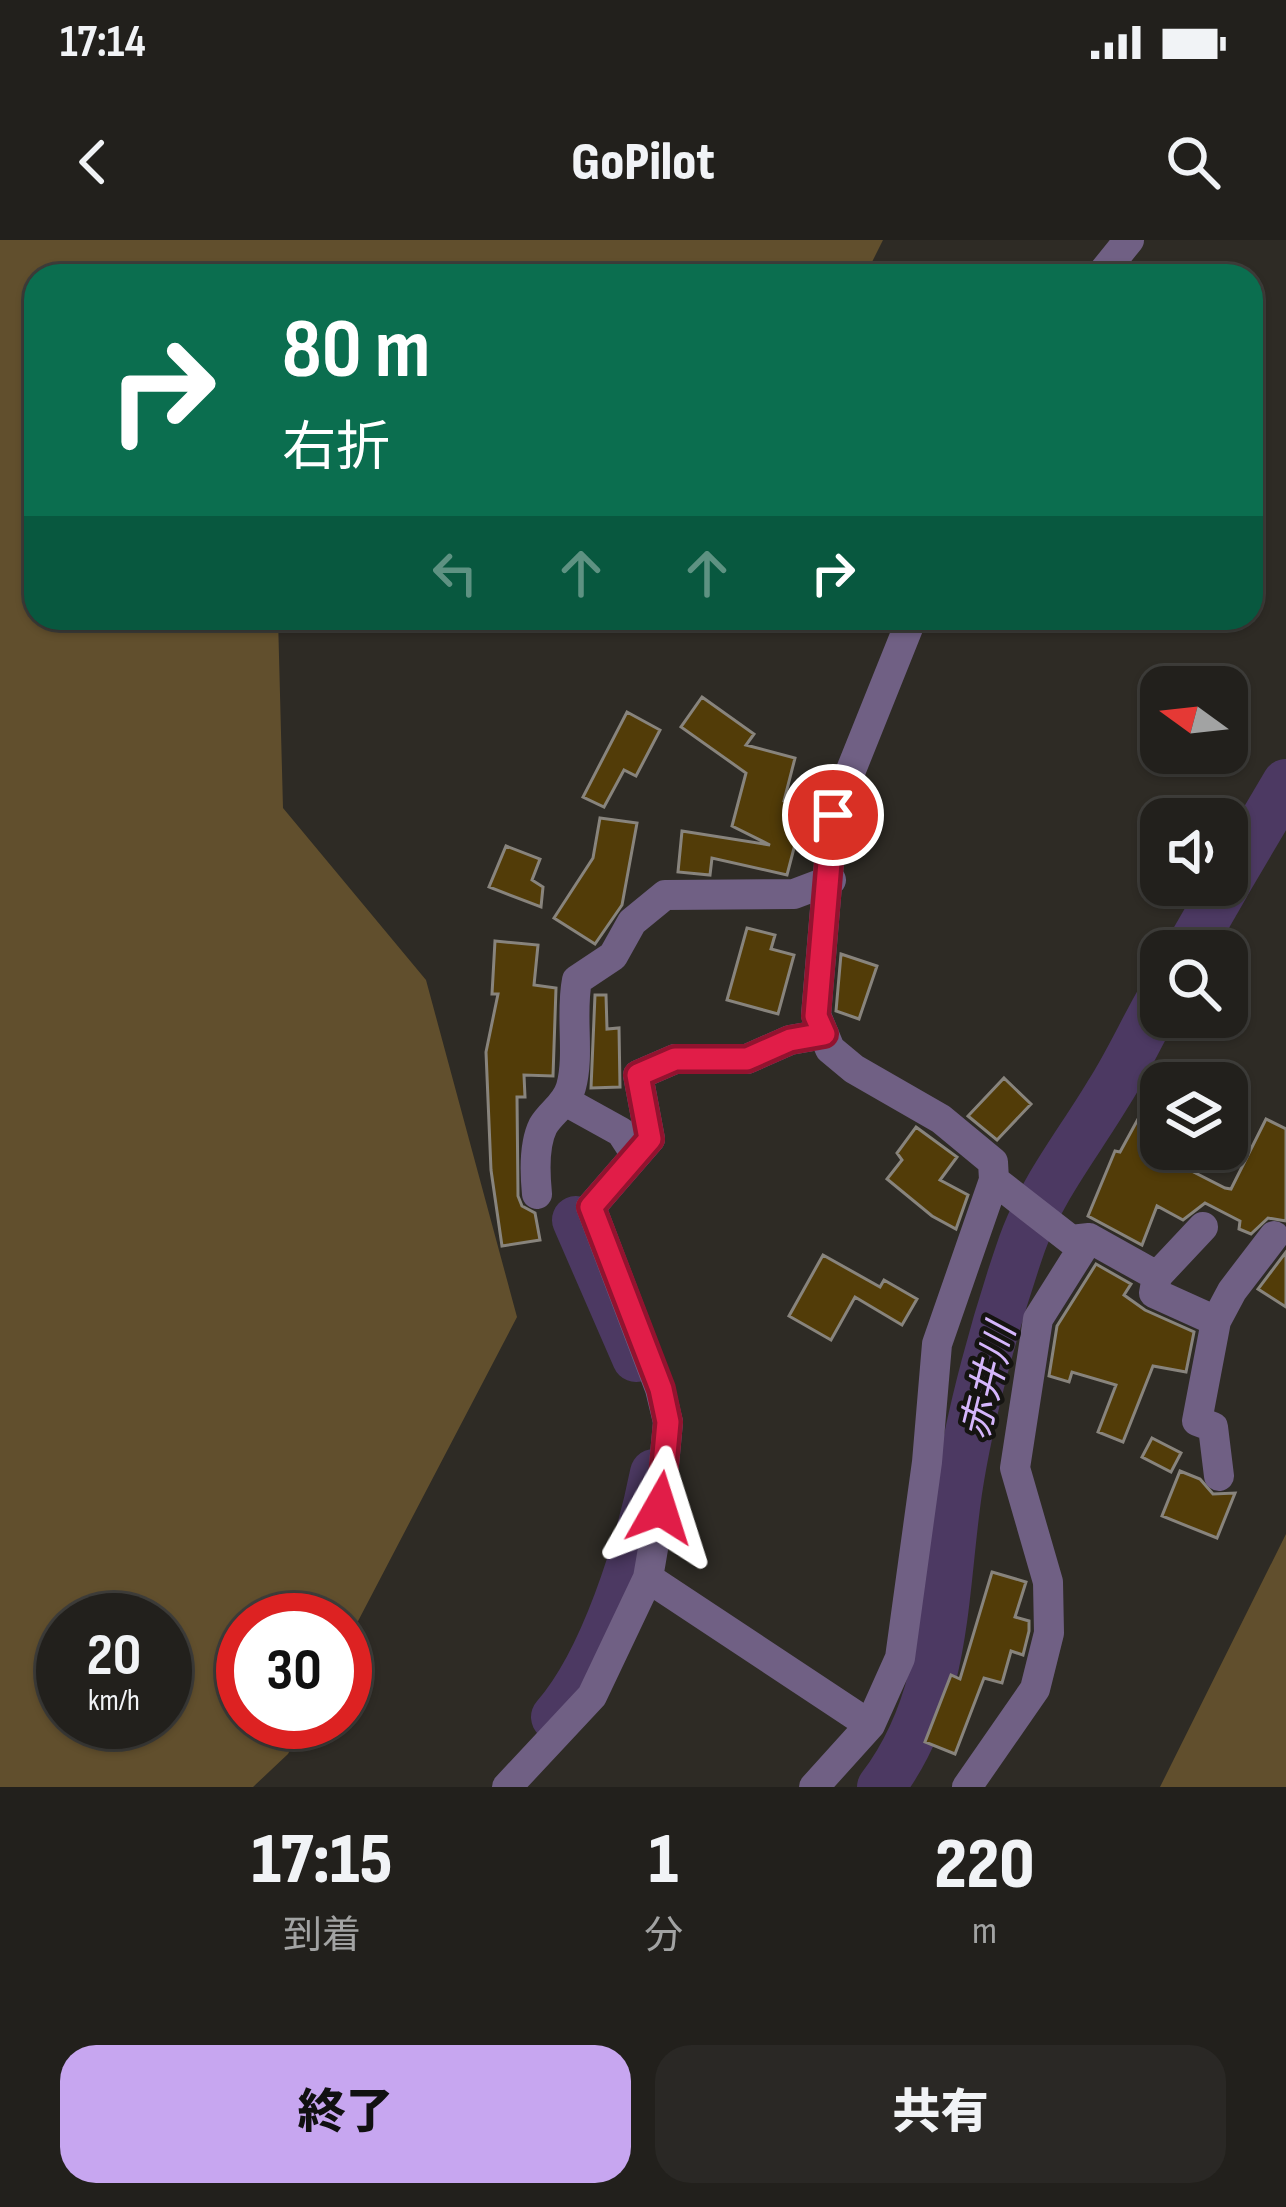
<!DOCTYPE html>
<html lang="ja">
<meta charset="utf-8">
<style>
:root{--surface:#22201c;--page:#2a2825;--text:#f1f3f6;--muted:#a2a3a3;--line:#3f3e3b;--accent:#c7a6f0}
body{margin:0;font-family:"Sofia Sans Condensed","Noto Sans JP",sans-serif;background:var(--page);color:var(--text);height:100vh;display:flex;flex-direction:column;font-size:45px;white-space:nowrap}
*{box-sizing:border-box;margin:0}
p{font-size:39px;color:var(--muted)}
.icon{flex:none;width:66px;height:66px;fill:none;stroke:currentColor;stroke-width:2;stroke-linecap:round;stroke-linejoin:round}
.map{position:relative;height:1547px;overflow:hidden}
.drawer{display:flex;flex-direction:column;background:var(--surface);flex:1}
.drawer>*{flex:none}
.hud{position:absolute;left:24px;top:24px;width:1239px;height:366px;border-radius:36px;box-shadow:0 3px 9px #0004,0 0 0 3px var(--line);background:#0b6e4f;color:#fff;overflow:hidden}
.needle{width:78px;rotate:285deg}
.buttons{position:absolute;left:1140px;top:426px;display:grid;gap:24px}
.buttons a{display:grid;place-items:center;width:108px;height:108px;border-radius:24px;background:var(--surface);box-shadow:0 3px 9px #0004,0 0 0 3px var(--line);font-size:60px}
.speed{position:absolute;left:36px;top:1353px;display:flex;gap:24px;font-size:60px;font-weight:700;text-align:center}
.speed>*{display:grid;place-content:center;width:156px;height:156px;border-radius:50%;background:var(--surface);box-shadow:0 3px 9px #0004,0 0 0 3px var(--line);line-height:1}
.speed small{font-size:30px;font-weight:400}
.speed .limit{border:18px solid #d22;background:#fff;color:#111}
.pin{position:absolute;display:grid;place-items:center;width:102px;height:102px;color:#fff;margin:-51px;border:6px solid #fff;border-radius:50%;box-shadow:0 3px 12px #0007}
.me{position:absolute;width:132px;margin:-66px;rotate:6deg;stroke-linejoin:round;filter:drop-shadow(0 0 9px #0008)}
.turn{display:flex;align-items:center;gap:42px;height:252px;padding:0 60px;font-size:54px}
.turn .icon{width:156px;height:156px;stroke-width:2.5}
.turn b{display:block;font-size:84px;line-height:102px}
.lanes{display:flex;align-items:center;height:114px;padding:0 60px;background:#0003;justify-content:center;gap:60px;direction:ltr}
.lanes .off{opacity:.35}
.eta{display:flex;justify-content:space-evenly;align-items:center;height:204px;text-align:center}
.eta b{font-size:72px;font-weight:800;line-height:84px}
.button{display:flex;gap:24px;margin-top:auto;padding:24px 60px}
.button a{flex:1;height:138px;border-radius:36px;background:var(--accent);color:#111;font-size:48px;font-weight:800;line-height:138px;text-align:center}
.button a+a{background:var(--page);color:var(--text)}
.status{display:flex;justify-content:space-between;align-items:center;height:84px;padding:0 60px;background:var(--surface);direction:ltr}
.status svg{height:33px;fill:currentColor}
header{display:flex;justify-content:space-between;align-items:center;height:156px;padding:0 60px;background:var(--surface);font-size:54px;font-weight:800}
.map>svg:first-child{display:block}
.green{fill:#614f2d;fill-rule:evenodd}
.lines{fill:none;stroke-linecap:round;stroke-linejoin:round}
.river{stroke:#4c3962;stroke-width:48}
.building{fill:#523c08;stroke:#88847d;stroke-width:3}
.minor{stroke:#706084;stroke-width:30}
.route-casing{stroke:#92132f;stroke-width:30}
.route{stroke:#e11d48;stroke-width:21}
.labels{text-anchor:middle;stroke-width:9;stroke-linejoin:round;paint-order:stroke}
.water-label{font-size:39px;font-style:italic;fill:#d5b6fc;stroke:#151411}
</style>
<div class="status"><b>17:14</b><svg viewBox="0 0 49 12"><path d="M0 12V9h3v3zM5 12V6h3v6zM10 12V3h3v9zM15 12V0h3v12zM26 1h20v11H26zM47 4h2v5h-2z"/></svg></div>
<header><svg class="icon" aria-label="back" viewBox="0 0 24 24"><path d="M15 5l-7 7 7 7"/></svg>GoPilot<svg class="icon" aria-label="search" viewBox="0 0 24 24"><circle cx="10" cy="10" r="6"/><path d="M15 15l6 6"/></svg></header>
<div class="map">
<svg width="1286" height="1547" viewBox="0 0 1286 1547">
<rect width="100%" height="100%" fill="#2e2b25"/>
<path class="green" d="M0 0H883L865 36H36V378H278L283 568 426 740 517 1077 345 1406V1380H243V1482H305L288 1514 253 1547H0ZM63 1380H165V1482H63Z
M1286 1294V1547H1160Z"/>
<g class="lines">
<path class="river" d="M1227 643 1286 543
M1188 711 1226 645
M576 980 636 1118
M555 1477C604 1421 639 1308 654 1233
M881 1547C948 1459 943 1356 958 1252 970 1173 996 1079 1022 1004 1042 948 1078 904 1108 854 1128 823 1143 789 1161 758"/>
</g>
<path class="building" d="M702 457 754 494 746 505 795 518 784 561 805 566 787 635 712 618 710 635 678 632 682 591 770 605 732 586 746 533 681 487Z
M627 472 660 490 636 536 624 530 604 567 583 557Z
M600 578 637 583 622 665 595 704 554 678 593 618Z
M506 606 540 619 532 640 543 647 541 667 489 647Z
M747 688 775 695 771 709 794 715 778 774 727 760Z
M495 701 538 705 534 745 556 748 553 836 524 835 525 857H517L518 956 522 966 535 973 540 1000 502 1006 491 930 486 812 498 754H492Z
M841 714 877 726 859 779 836 771Z
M595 755H606L607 789 619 788 620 847 591 848Z
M1161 837V909H1179L1172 921 1225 948 1231 949 1266 879 1286 889V981L1268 978 1251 994 1239 989 1240 981 1205 963 1183 980 1157 966 1142 1005 1088 976 1115 911 1120 912Z
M1004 838 1031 864 997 900 968 876Z
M916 887 957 917 940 940 968 955 956 989 932 976 887 939 902 920 897 913Z
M1286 1012V1067L1258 1049Z
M823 1015 880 1047 884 1040 917 1059 902 1085 855 1057 831 1100 789 1076Z
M1096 1024 1131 1044 1124 1055 1145 1070 1194 1092 1186 1132 1153 1126 1123 1202 1098 1192 1116 1145 1072 1132 1069 1142 1049 1136 1057 1086Z
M1152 1198 1181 1213 1171 1232 1142 1217Z
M1180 1231 1200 1239 1213 1254 1235 1253 1217 1298 1162 1276Z
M992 1332 1026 1342 1015 1377 1029 1381V1391L1023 1415 1011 1411 1002 1443 984 1438 955 1514 925 1502 951 1435 960 1439Z"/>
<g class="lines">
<path class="minor" d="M1100 36 1129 0
M565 861 621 892 636 915
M537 954C535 934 534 904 543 886 551 872 566 865 571 847 580 814 570 775 577 740L613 716 632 682 665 655 794 654 831 640
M1089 998 1157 1036 1203 987
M1157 1036 1154 1053 1216 1081 1232 1051 1274 996
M1216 1081 1197 1181 1213 1187 1219 1236
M648 1338 870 1485
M507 1547 592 1456 648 1338 660 1268 668 1182 660 1149 591 967 650 899 638 835 675 819H747L790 800 824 794
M814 1547 870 1485 900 1418 927 1222 937 1104 994 940 993 922 941 879 854 829 830 809 816 775 833 575 912 378
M967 1547 1035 1449 1049 1393 1048 1342 1015 1228 1038 1079 1089 998 1071 1000 994 940"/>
</g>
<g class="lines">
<g class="route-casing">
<path id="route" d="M660 1268 668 1182 661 1149 591 967 650 899 638 835 675 819H747L790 800 824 794 816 776 833 575"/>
</g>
<use href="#route" class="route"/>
</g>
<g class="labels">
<g class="water-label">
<text transform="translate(987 1141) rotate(-76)" y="14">赤井川</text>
</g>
</g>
</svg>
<div class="buttons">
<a><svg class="needle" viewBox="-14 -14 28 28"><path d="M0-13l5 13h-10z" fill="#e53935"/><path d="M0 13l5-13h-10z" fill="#a2a3a3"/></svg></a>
<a><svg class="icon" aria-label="sound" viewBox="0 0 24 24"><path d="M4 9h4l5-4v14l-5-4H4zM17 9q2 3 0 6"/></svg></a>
<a><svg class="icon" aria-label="search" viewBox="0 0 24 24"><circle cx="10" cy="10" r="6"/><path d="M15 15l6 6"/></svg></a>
<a><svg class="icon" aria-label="layers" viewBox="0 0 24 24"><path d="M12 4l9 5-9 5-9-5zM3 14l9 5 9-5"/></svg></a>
</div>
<div class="speed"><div>20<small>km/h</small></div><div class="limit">30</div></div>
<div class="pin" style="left:833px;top:575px;background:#d93025"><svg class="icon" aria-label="arrive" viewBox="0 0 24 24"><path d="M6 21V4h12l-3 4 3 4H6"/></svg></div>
<svg class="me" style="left:660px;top:1268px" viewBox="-20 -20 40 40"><path d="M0-17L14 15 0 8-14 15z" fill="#e11d48" stroke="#fff" stroke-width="4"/></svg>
<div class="hud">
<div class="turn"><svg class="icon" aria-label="right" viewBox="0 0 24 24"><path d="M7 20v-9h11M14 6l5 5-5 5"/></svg><div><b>80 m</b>右折</div></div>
<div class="lanes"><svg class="icon off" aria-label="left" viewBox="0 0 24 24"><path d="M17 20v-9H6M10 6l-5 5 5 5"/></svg><svg class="icon off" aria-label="ahead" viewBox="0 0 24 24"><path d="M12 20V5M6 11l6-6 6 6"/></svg><svg class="icon off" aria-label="ahead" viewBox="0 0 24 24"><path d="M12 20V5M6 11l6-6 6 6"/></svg><svg class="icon" aria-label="right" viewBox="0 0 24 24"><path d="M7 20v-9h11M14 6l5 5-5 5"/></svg></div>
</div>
</div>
<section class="drawer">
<div class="eta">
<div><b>17:15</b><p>到着</p></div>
<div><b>1</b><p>分</p></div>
<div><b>220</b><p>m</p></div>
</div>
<div class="button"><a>終了</a><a>共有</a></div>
</section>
